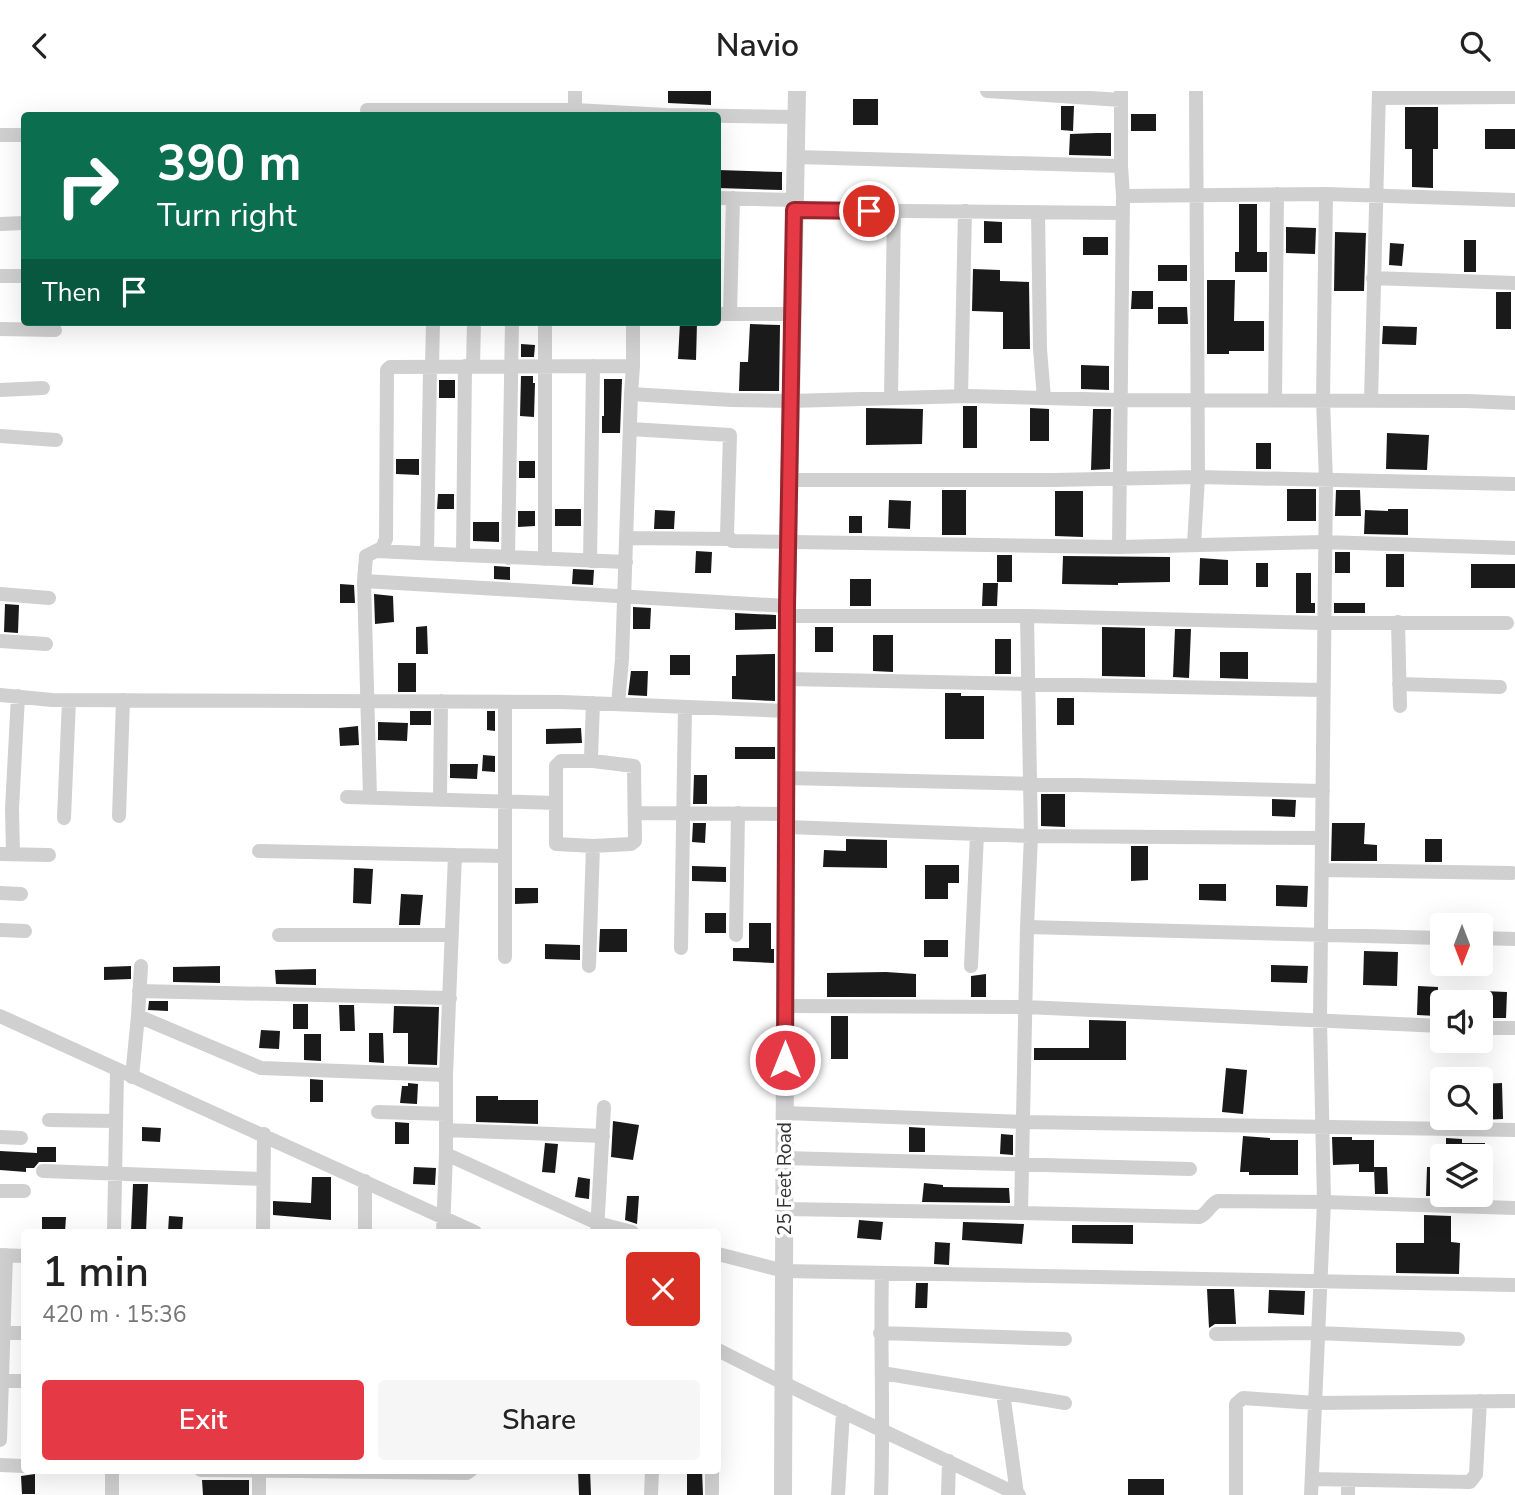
<!DOCTYPE html>
<meta charset="utf-8">
<style>
:root{--surface:#fff;--page:#f6f6f6;--text:#222;--muted:#767676;--accent:#e63946}
body{margin:0;font-family:"Nunito Sans",sans-serif;background:var(--page);color:var(--text);height:100vh;display:flex;flex-direction:column;font-size:26px;white-space:nowrap}
*{box-sizing:border-box;margin:0}
p{font-size:23px;color:var(--muted)}
.icon{flex:none;width:38px;height:38px;fill:none;stroke:currentColor;stroke-width:2;stroke-linecap:round;stroke-linejoin:round}
.map{position:relative;flex:1;overflow:hidden}
.sheet{position:absolute;left:21px;top:1138px;width:700px;height:245px;display:flex;flex-direction:column;background:var(--surface);border-radius:7px;box-shadow:0 7px 28px #0002}
.sheet>*{flex:none}
.top-card{position:absolute;left:21px;top:21px;width:700px;height:214px;border-radius:7px;box-shadow:0 7px 28px #0002;background:#0b6e4f;color:#fff;overflow:hidden}
.needle{width:46px;rotate:180deg}
.buttons{position:absolute;left:1430px;top:822px;display:grid;gap:14px}
.buttons a{display:grid;place-items:center;width:63px;height:63px;border-radius:7px;background:var(--surface);box-shadow:0 7px 28px #0002;font-size:35px}
.pin{position:absolute;display:grid;place-items:center;width:60px;height:60px;color:#fff;margin:-30px;border:4px solid #fff;border-radius:50%;box-shadow:0 2px 7px #0007}
.me{position:absolute;width:77px;margin:-38px;rotate:0deg;stroke-linejoin:round;filter:drop-shadow(0 0 5px #0008)}
.turn{display:flex;align-items:center;gap:24px;height:147px;padding:0 21px;font-size:32px}
.turn .icon{width:91px;height:91px;stroke-width:2.5}
.turn b{display:block;font-size:49px;line-height:60px}
.then{display:flex;align-items:center;height:66px;padding:0 21px;background:#0003;gap:14px;font-size:26px}
.round{display:grid;place-items:center;flex:none;width:74px;height:74px;border-radius:7px;background:var(--page)}
.overview{display:flex;align-items:center;justify-content:space-between;height:119px;padding:0 21px}
h1{font-size:42px;font-weight:600;line-height:52px}
.button{display:flex;gap:14px;margin-top:auto;padding:14px 21px}
.button a{flex:1;height:80px;border-radius:7px;background:var(--accent);color:#fff;font-size:28px;font-weight:600;line-height:80px;text-align:center}
.button a+a{background:var(--page);color:var(--text)}
header{display:flex;justify-content:space-between;align-items:center;height:91px;padding:0 21px;background:var(--surface);font-size:32px;font-weight:600}
.map>svg:first-child{display:block}
.building{fill:#1a1a1a}
.lines{fill:none;stroke-linecap:round;stroke-linejoin:round}
.minor{stroke:#d0d0d0;stroke-width:14}
.tertiary{stroke:#d0d0d0;stroke-width:18}
.route-casing{stroke:#96252e;stroke-width:18}
.route{stroke:#e63946;stroke-width:12}
.labels{text-anchor:middle;stroke-width:7;stroke-linejoin:round;paint-order:stroke}
.street-label{font-size:19px;fill:#333;stroke:#fff}
</style>
<header><svg class="icon" aria-label="back" viewBox="0 0 24 24"><path d="M15 5l-7 7 7 7"/></svg>Navio<svg class="icon" aria-label="search" viewBox="0 0 24 24"><circle cx="10" cy="10" r="6"/><path d="M15 15l6 6"/></svg></header>
<div class="map">
<svg width="1515" height="1404" viewBox="0 0 1515 1404">
<rect width="100%" height="100%" fill="#fff"/>
<path class="building" d="M668 0H711V14L668 12Z
M853 8H878V34H853Z
M1061 15H1074L1073 40 1061 39Z
M1405 16H1438V58H1433V97L1412 96V58H1405Z
M1131 23H1156V40H1131Z
M1485 38H1515V58H1485Z
M1097 42H1111V65L1069 64 1070 43Z
M718 79 782 81V99L718 97Z
M1239 113H1257V161H1267V181H1235V161H1239Z
M984 130 1002 131V152H984Z
M1286 136 1316 137 1315 163 1286 162Z
M1335 141 1366 142 1364 200H1334Z
M1083 146H1108V164H1083Z
M1464 149H1476V181H1464Z
M1390 152 1404 153 1402 175 1389 174Z
M1158 174H1187V190H1158Z
M973 178 1000 179V190L1029 191 1030 258H1003V221L972 220Z
M1207 189H1235L1234 230H1264V260H1229V263H1207Z
M1132 200H1153V218H1131Z
M1496 201H1511V238H1496Z
M1158 216H1187L1188 233H1158Z
M680 231 697 232 696 269 678 268Z
M750 233 780 234 779 300H739L740 271H748Z
M1383 235 1417 236 1416 254 1382 253Z
M521 253 535 254 534 266H521Z
M1081 274 1109 275V299L1081 298Z
M521 285H533V292H535L534 326 520 325Z
M604 288H622L620 342H602V325H604Z
M439 289H455V307H439Z
M963 315H977V357H963Z
M866 317 923 318 922 353 866 354Z
M1030 317 1049 318V350H1030Z
M1093 318H1111L1110 378 1091 379Z
M1387 342 1429 344 1427 379 1386 378Z
M1256 352H1271V378H1256Z
M396 368H419V384L396 383Z
M519 370H535V387H519Z
M1287 398H1316V430H1287Z
M942 399H966V444H942Z
M1336 399H1360L1361 425H1335Z
M1055 400H1083V446L1055 445Z
M438 403H454V418H437Z
M889 409 911 410 910 438 888 437Z
M555 418H581V435H555Z
M1388 418H1408V444L1364 443 1365 419 1388 420Z
M655 419 675 420 674 438H654Z
M518 420H535V435L518 436Z
M849 425H862V442H849Z
M473 431H499V451L473 450Z
M696 460 712 461 711 482H695Z
M1335 461H1350V482H1335Z
M1386 463H1404V496H1386Z
M997 464H1012V491H997Z
M1063 465 1170 466V491L1118 492V494L1062 493Z
M1200 467 1228 469V494H1199Z
M1256 472H1268V496H1256Z
M1471 473H1515V497H1471Z
M494 475 510 476V489L494 488Z
M573 478 594 479 593 494 572 493Z
M1296 482H1311V512H1315V522H1296Z
M850 488H871V515H850Z
M983 492H998L997 515H982Z
M340 493 354 494 355 512H340Z
M374 503 393 505 394 531 375 533Z
M1334 512H1365V522H1334Z
M5 513 19 514 18 542 4 541Z
M633 516 651 517 650 538H633Z
M735 522 776 524V538L735 539Z
M427 535 428 563H416V536Z
M815 536H833V561H815Z
M1102 536 1145 537V586L1102 585Z
M1175 538H1191L1189 587 1173 586Z
M873 544H893V581L873 580Z
M995 548H1011V583H995Z
M1220 561H1248V588L1220 587Z
M775 563V610L732 608V585H736V564Z
M670 564H690V584H670Z
M398 572H416V601H398Z
M631 580H648L647 605 628 604Z
M945 602H961V605H984V648H945Z
M1057 607H1074V634H1057Z
M410 620H431V634H410Z
M487 620H495V640L487 639Z
M378 631 408 632 407 650 378 649Z
M358 635 359 654 340 655 339 637Z
M581 637 582 652 546 653V638Z
M735 656H775V668H735Z
M483 664 495 665V681L482 680Z
M450 673H478L477 688 450 687Z
M694 684H707V713H693Z
M1041 703H1065V736L1041 735Z
M1272 708 1296 709 1295 726 1272 725Z
M693 732H706L705 752 692 751Z
M1332 732H1365L1364 753 1377 754V770H1331Z
M846 748 887 749V777L823 776 824 759 846 760Z
M1425 748H1442V771H1425Z
M1131 755H1148V789L1131 790Z
M925 774H959V792H948V808H925Z
M692 775 726 776V791L692 790Z
M354 777 373 778 371 813 353 812Z
M1199 793H1226V810L1199 809Z
M1276 794 1308 795 1307 816 1276 815Z
M515 797H538V812L515 813Z
M401 803 423 804 420 834H399Z
M705 822H726V842H705Z
M749 832H771V858H774V872L733 870V857H749Z
M600 838H627V861H599Z
M924 849H948V866H924Z
M545 853 580 854V869L545 868Z
M1364 860 1398 861 1397 895 1363 894Z
M1271 874 1308 875 1307 892 1271 891Z
M131 875V888L104 889V876Z
M220 875V892L173 891V876Z
M316 878V894L276 893 275 879Z
M886 881 916 883V906H827V882Z
M986 883V906H971V885Z
M1418 895 1438 896 1437 925 1417 924Z
M1483 900 1507 901 1506 927H1482Z
M149 910H168V920L148 919Z
M293 913H308V938H293Z
M339 914H354L355 940H340Z
M394 915 439 916 437 974 408 973V942H393Z
M831 925H848V968H831Z
M1089 929 1126 930V969H1034V957H1089Z
M261 939 280 940 279 958 259 957Z
M369 942H383L384 972 369 971Z
M304 943H321V970L304 969Z
M1226 977 1247 979 1243 1023 1222 1021Z
M310 988 323 989V1011H310Z
M408 992 418 993 417 1013 400 1012 402 995H408Z
M1502 992 1503 1028 1480 1029V993Z
M476 1005H498V1009H538V1033L476 1031Z
M613 1030 639 1034 633 1069 611 1066Z
M395 1031 409 1032V1053H395Z
M142 1036 161 1037 160 1051 142 1050Z
M909 1036 925 1037V1061H909Z
M1001 1043 1013 1044V1064L1000 1063Z
M1243 1045 1270 1047V1049H1298V1084H1249V1081H1240Z
M1332 1046H1352V1049H1374V1081H1359V1073L1333 1074Z
M1446 1047 1462 1048V1052H1485V1066H1446Z
M545 1052 558 1053 555 1082 542 1081Z
M37 1056H56V1071H39L34 1077H26V1081L0 1079V1060L37 1062Z
M414 1076 436 1077 435 1094 413 1093Z
M1374 1076H1387L1388 1103H1375Z
M1427 1076H1442V1104L1451 1105H1426Z
M312 1086H331V1129L273 1124V1110L311 1112Z
M578 1086 590 1088 589 1108 575 1106Z
M924 1092 943 1094V1096L1009 1097 1010 1112 922 1111Z
M133 1093H148L146 1141H131Z
M627 1105H639L637 1133 625 1129Z
M1424 1124 1451 1125V1151L1460 1152 1459 1183 1396 1182V1152H1424Z
M169 1125 183 1126 182 1141H168Z
M42 1126H66L65 1141H42Z
M859 1129 883 1131 881 1149 857 1147Z
M963 1131 1024 1133 1022 1153 962 1149Z
M1072 1134H1133V1153L1072 1152Z
M935 1151 950 1152 949 1174 934 1173Z
M916 1192H928L927 1217H915Z
M1207 1198H1234L1236 1233H1215L1209 1237Z
M1269 1199 1305 1200 1304 1224 1268 1222Z
M578 1379H590L591 1404H579Z
M687 1379H702L703 1404H687Z
M35 1383V1403H22L21 1385Z
M1128 1388H1164V1404H1128Z
M202 1389H249V1404H203Z"/>
<g class="lines">
<path class="minor" d="M575 0V24
M987 0 1121 9
M1380 7 1515 6
M367 19H575L666 24 797 26
M0 44H24
M796 66 1121 75
M1123 105 1326 103 1515 109
M718 107 795 109
M794 119 1123 122
M1038 121 1040 258 1044 307
M0 133 24 132
M0 185H24
M1373 187 1515 192
M718 223H792
M730 223 733 107
M633 231V275
M0 238 55 239
M465 275 463 464 626 471
M473 275 474 231
M432 277 433 231
M0 299 43 297
M961 305 965 120
M891 307 894 120
M1275 308 1277 103
M1371 310 1379 0
M630 338 730 344 727 444 732 450 1119 456 1323 451 1515 457
M0 345 56 349
M789 389H1053L1198 386 1515 393
M626 447 729 448
M1194 453 1198 386 1196 0
M1119 456 1123 105 1121 75V0
M376 460 463 464
M427 462 430 277
M508 467 512 231
M545 468V231
M590 470 593 275
M364 490 370 706
M0 503 49 507
M787 515 364 490 366 465 382 457 386 448 387 279 390 276 633 275 631 303 731 309 790 310 968 305 1121 309 1467 310 1515 312
M787 525H1027L1323 532H1507
M1027 525 1031 745 1027 836
M1398 531 1400 615
M0 550 46 553
M787 588 1323 599
M1399 593 1500 596
M0 604 52 609 562 611 787 620
M618 613 622 568 631 303
M787 687 1323 700
M347 706 556 712
M440 708 441 610
M635 722 787 723
M119 725 123 609
M64 727 69 609
M787 736 1031 745 1322 747
M593 755 556 753V675L561 670H593
M259 760 504 765
M0 763 49 764
M13 763 12 718 18 605
M1322 779 1512 782
M0 802 21 803
M0 839 25 840
M279 844H452
M736 844 738 722
M1442 847 1027 836 1021 1122 1199 1126C1208 1123 1209 1114 1218 1110L1324 1111 1515 1117
M1480 847 1515 848
M681 857 685 616
M505 866V611
M589 875 593 755 631 753 635 750 634 675 593 670 591 666 593 612
M971 875 977 743
M139 900 450 907
M785 915 1026 916 1442 935
M0 925 475 1141
M138 925 141 875
M1480 937H1515
M132 986 138 925 261 977 446 984
M378 1021 446 1023
M785 1022 1024 1031 1515 1039
M49 1029 116 1030
M446 1039 603 1045
M0 1046 21 1047
M446 1063V984L455 764
M784 1067 1190 1078
M43 1080 263 1088
M0 1100H24
M784 1118 1021 1122
M597 1140 604 1016
M114 1141 117 980
M263 1141 264 1043
M365 1141V1090
M443 1141 446 1063 597 1132 632 1141
M718 1163 784 1180 1515 1194
M0 1164 24 1165
M0 1242H24
M880 1242 1065 1248
M1216 1243 1317 1242 1458 1248
M718 1259C816 1310 919 1356 1019 1404
M882 1282 1065 1312
M0 1290H24
M1003 1302 1017 1403
M0 1349 6 1164
M0 1374 24 1375
M112 1379V1404
M201 1379 467 1382 471 1379
M1312 1388 1470 1391 1476 1383 1480 1310
M712 1402V1379
M259 1404V1379
M651 1404 652 1379
M838 1404 843 1320
M881 1404C884 1330 880 1256 882 1182
M948 1404 949 1370
M1236 1404V1313L1243 1307 1315 1312 1515 1310
M1311 1404 1324 1111 1320 929 1326 390 1323 309 1326 103
M1348 1404V1389"/>
<path class="tertiary" d="M783 1404 787 515 797 0"/>
</g>
<g class="lines">
<g class="route-casing">
<path id="route" d="M785 969 787 515 794 119 869 120"/>
</g>
<use href="#route" class="route"/>
</g>
<g class="labels">
<g class="street-label">
<text transform="translate(784 1088) rotate(-90)" y="7">25 Feet Road</text>
</g>
</g>
</svg>
<div class="buttons">
<a><svg class="needle" viewBox="-14 -14 28 28"><path d="M0-13l5 13h-10z" fill="#e53935"/><path d="M0 13l5-13h-10z" fill="#767676"/></svg></a>
<a><svg class="icon" aria-label="sound" viewBox="0 0 24 24"><path d="M4 9h4l5-4v14l-5-4H4zM17 9q2 3 0 6"/></svg></a>
<a><svg class="icon" aria-label="search" viewBox="0 0 24 24"><circle cx="10" cy="10" r="6"/><path d="M15 15l6 6"/></svg></a>
<a><svg class="icon" aria-label="layers" viewBox="0 0 24 24"><path d="M12 4l9 5-9 5-9-5zM3 14l9 5 9-5"/></svg></a>
</div>
<div class="pin" style="left:869px;top:120px;background:#d93025"><svg class="icon" aria-label="arrive" viewBox="0 0 24 24"><path d="M6 21V4h12l-3 4 3 4H6"/></svg></div>
<svg class="me" style="left:785px;top:969px" viewBox="-20 -20 40 40"><circle r="17" fill="#e63946" stroke="#fff" stroke-width="3"/><path d="M0-11L8 9 0 5-8 9z" fill="#fff"/></svg>
<div class="top-card">
<div class="turn"><svg class="icon" aria-label="right" viewBox="0 0 24 24"><path d="M7 20v-9h11M14 6l5 5-5 5"/></svg><div><b>390 m</b>Turn right</div></div>
<div class="then">Then<svg class="icon" aria-label="arrive" viewBox="0 0 24 24"><path d="M6 21V4h12l-3 4 3 4H6"/></svg></div>
</div>
<section class="sheet">
<div class="overview"><div><h1>1 min</h1><p>420 m · 15:36</p></div><a class="round" style="background:#d93025;color:#fff"><svg class="icon" aria-label="close" viewBox="0 0 24 24"><path d="M6 6l12 12M18 6L6 18"/></svg></a></div>
<div class="button"><a>Exit</a><a>Share</a></div>
</section>
</div>
